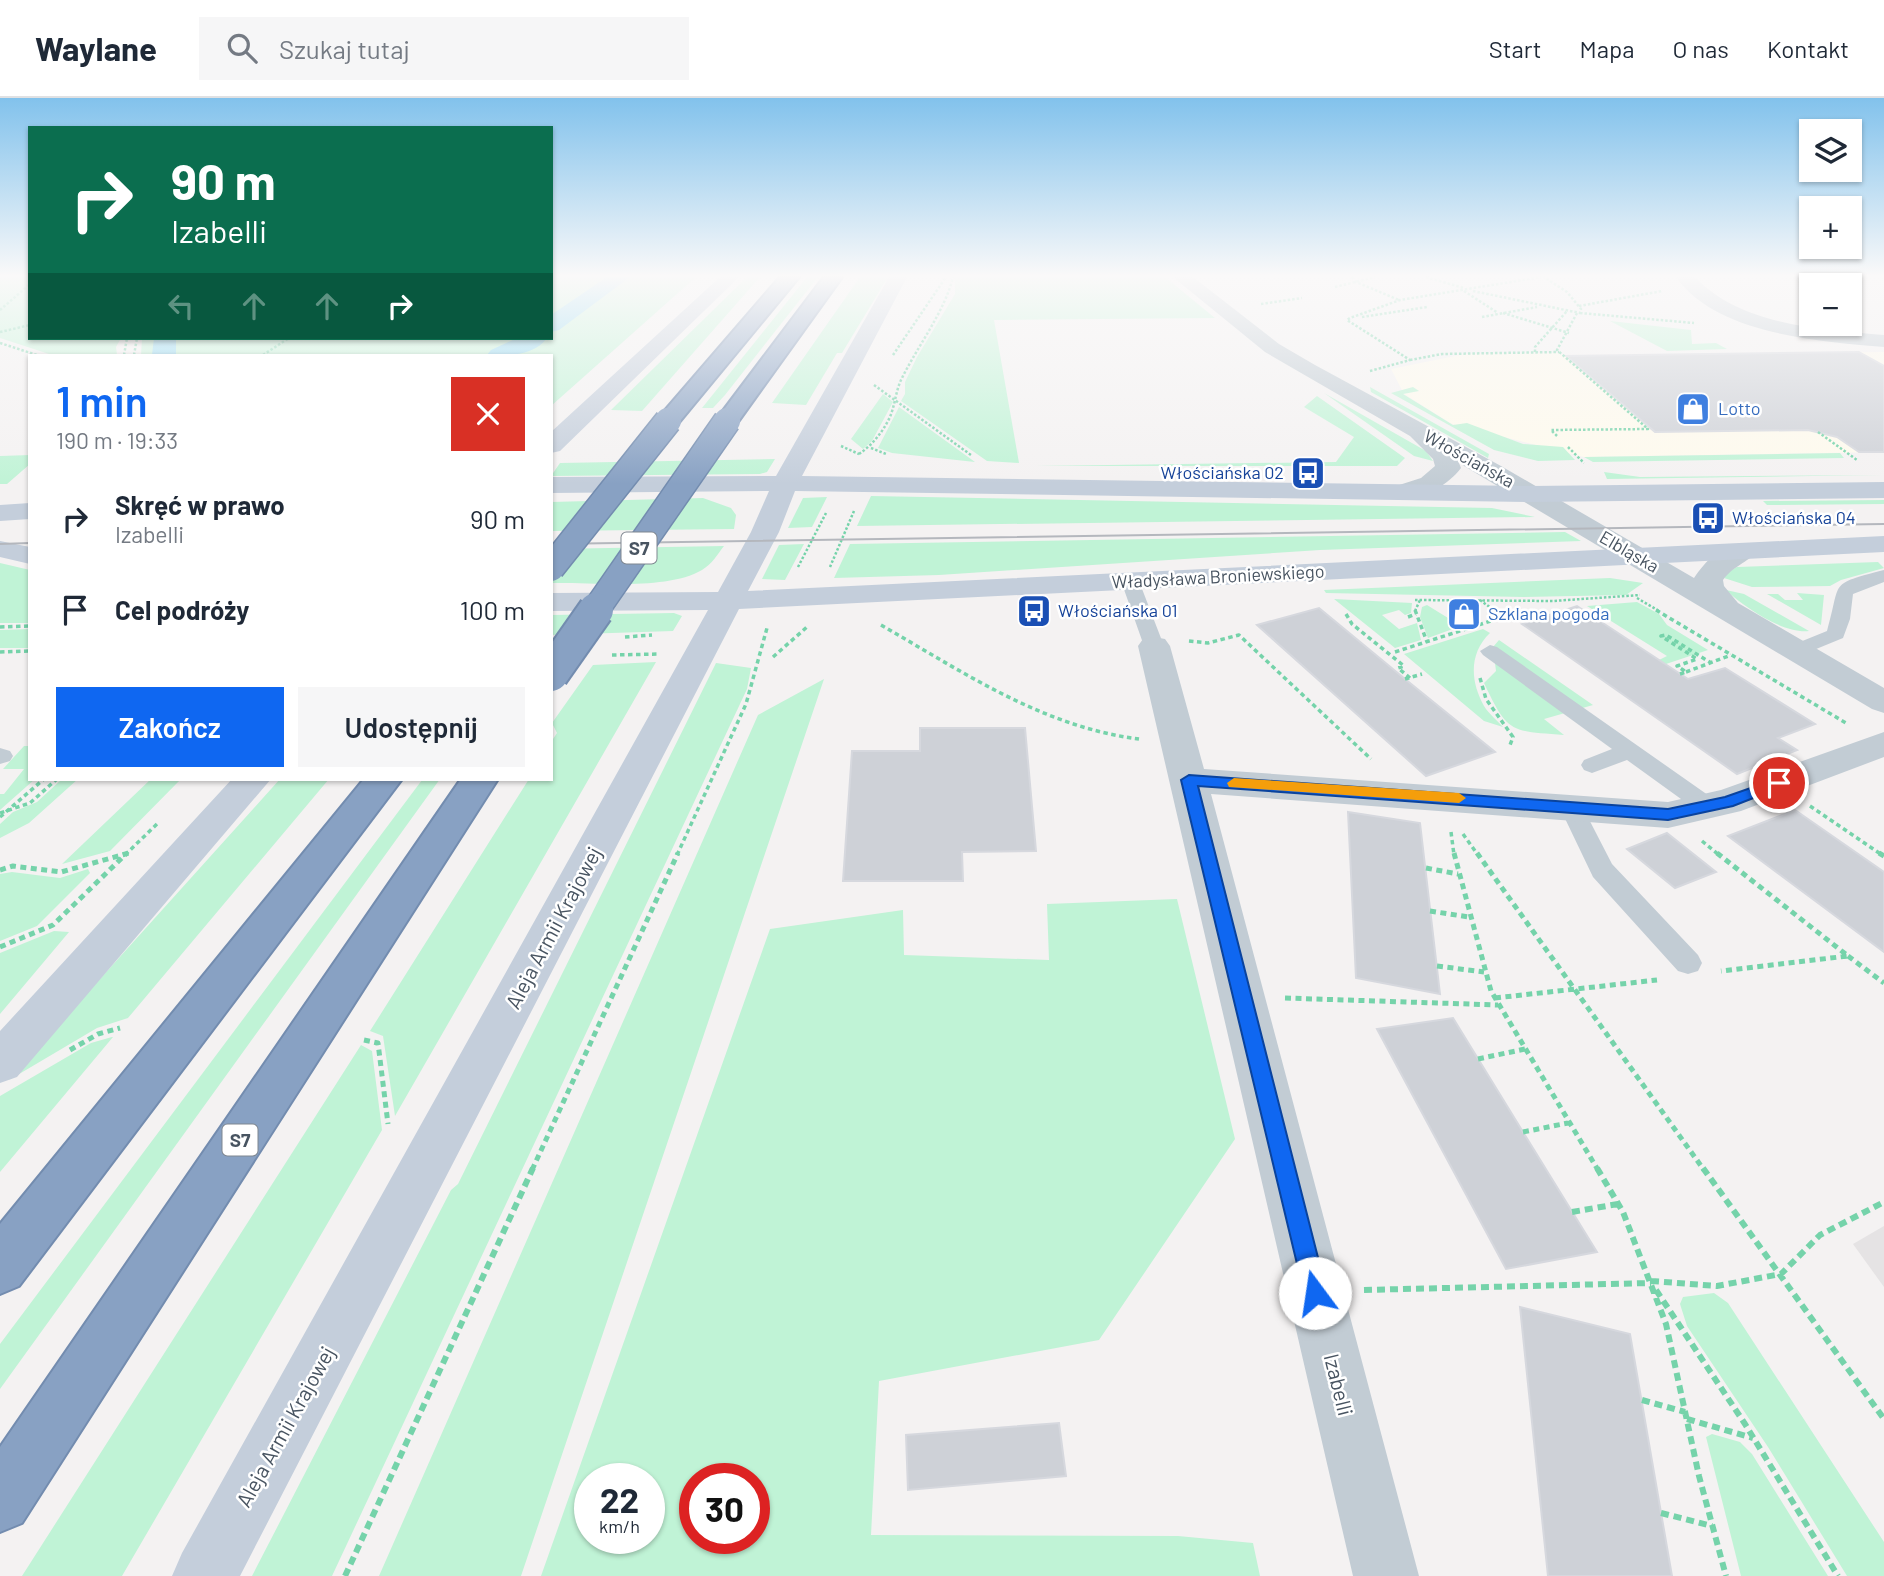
<!DOCTYPE html>
<html lang="pl">
<meta charset="utf-8">
<style>
:root{--surface:#fff;--page:#f6f6f7;--text:#1f2937;--muted:#747a83;--line:#e0e1e3;--accent:#0f67f1}
body{margin:0;font-family:Barlow,sans-serif;background:var(--page);color:var(--text);height:100vh;display:flex;flex-direction:column;font-size:26px;white-space:nowrap}
*{box-sizing:border-box;margin:0}
p{font-size:23px;color:var(--muted)}
.icon{flex:none;width:38px;height:38px;fill:none;stroke:currentColor;stroke-width:2;stroke-linecap:round;stroke-linejoin:round}
.map{position:relative;flex:1;overflow:hidden}
.drawer{position:absolute;left:28px;top:256px;width:525px;height:427px;display:flex;flex-direction:column;background:var(--surface);border-radius:0px;box-shadow:0 2px 5px #0004}
.drawer>*{flex:none}
.hud{position:absolute;left:28px;top:28px;width:525px;height:214px;border-radius:0px;box-shadow:0 2px 5px #0004;background:#0b6e4f;color:#fff;overflow:hidden}
.controls{position:absolute;left:1799px;top:21px;display:grid;gap:14px}
.controls a{display:grid;place-items:center;width:63px;height:63px;border-radius:0px;background:var(--surface);box-shadow:0 2px 5px #0004;font-size:35px}
.speed{position:absolute;left:574px;top:1365px;display:flex;gap:14px;font-size:35px;font-weight:700;text-align:center}
.speed>*{display:grid;place-content:center;width:91px;height:91px;border-radius:50%;background:var(--surface);box-shadow:0 2px 5px #0004;line-height:1}
.speed small{font-size:18px;font-weight:400}
.speed .limit{border:10px solid #d22;background:#fff;color:#111}
.pin{position:absolute;display:grid;place-items:center;width:60px;height:60px;color:#fff;margin:-30px;border:4px solid #fff;border-radius:50%;box-shadow:0 2px 7px #0007}
.me{position:absolute;width:77px;margin:-38px;rotate:346deg;stroke-linejoin:round;filter:drop-shadow(0 0 5px #0008)}
.turn{display:flex;align-items:center;gap:24px;height:147px;padding:0 28px;font-size:32px}
.turn .icon{width:91px;height:91px;stroke-width:2.5}
.turn b{display:block;font-size:49px;line-height:60px}
.lanes{display:flex;align-items:center;height:66px;padding:0 28px;background:#0003;justify-content:center;gap:35px;direction:ltr}
.lanes .off{opacity:.35}
.round{display:grid;place-items:center;flex:none;width:74px;height:74px;border-radius:0px;background:var(--page)}
.summary{display:flex;align-items:center;justify-content:space-between;height:119px;padding:0 28px}
h1{font-size:42px;font-weight:600;line-height:52px;color:var(--accent)}
.cta{display:flex;gap:14px;margin-top:auto;padding:14px 28px}
.cta a{flex:1;height:80px;border-radius:0px;background:var(--accent);color:#fff;font-size:28px;font-weight:600;line-height:80px;text-align:center}
.cta a+a{background:var(--page);color:var(--text)}
ul{padding:0;list-style:none}
li{display:flex;align-items:center;gap:21px;height:91px;padding:0 28px}
li div{flex:1}
li b{display:block;font-size:26px}
li em{font-style:normal}
header{display:flex;align-items:center;gap:42px;box-sizing:border-box;height:98px;padding:0 35px;background:var(--surface);border-bottom:2px solid var(--line)}
header strong{font-size:33px}
nav{display:flex;gap:38px;margin-inline-start:auto;font-size:24px}
.search{width:490px;height:63px;background:var(--page);display:flex;align-items:center;gap:18px;box-sizing:border-box;padding:0 24px;border-radius:0px;color:var(--muted);font-size:26px}
.map>svg:first-child{display:block}
.commercial{fill:#fefaed}
.education{fill:#e5e3e4}
.green{fill:#c0f3d6;fill-rule:evenodd}
.lines{fill:none;stroke-linecap:round;stroke-linejoin:round}
.canal{fill:#8ad7f2;fill-rule:evenodd}
.building{fill:#ced1d7;stroke:#d6d8de;stroke-width:2}
.motorway-casing{stroke:#738caf;stroke-width:4}
.path-far3{stroke:#75d3aa;stroke-width:2.5;stroke-dasharray:2.5 2;stroke-linecap:butt}
.path-far2{stroke:#75d3aa;stroke-width:3.5;stroke-dasharray:4.5 3.5;stroke-linecap:butt}
.path-far1{stroke:#75d3aa;stroke-width:5;stroke-dasharray:6 4.5;stroke-linecap:butt}
.path{stroke:#75d3aa;stroke-width:6;stroke-dasharray:8 5;stroke-linecap:butt}
.service{fill:#c2ccd4;fill-rule:evenodd}
.minor{fill:#c2ccd4;fill-rule:evenodd}
.secondary{fill:#c4cedb;fill-rule:evenodd}
.motorway{fill:#88a1c3;fill-rule:evenodd}
.tram{stroke:#b4b7bd;stroke-width:2}
.motorway-bridge-far2-casing{stroke:#738caf;stroke-width:22;stroke-linecap:butt}
.motorway-bridge-far1-casing{stroke:#738caf;stroke-width:29;stroke-linecap:butt}
.motorway-bridge-casing{stroke:#738caf;stroke-width:38;stroke-linecap:butt}
.motorway-bridge-far2{stroke:#88a1c3;stroke-width:20}
.motorway-bridge-far1{stroke:#88a1c3;stroke-width:26}
.motorway-bridge{stroke:#88a1c3;stroke-width:34}
.route{fill:#0f67f1;stroke:#0a439d;stroke-width:2}
.slow{fill:#f59e0b}
.labels{text-anchor:middle;stroke-width:5;stroke-linejoin:round;paint-order:stroke}
.far-shop-label{font-size:18px;fill:#366cbe;stroke:#fff;text-anchor:start}
.far-street-label{font-size:18px;fill:#485461;stroke:#fff}
.far-transit-label{font-size:18px;fill:#164399;stroke:#fff;text-anchor:start}
.shield{fill:#fff;stroke:#7f8790;stroke-width:2}
.shield-label{font-size:19px;font-weight:bold;fill:#485461}
.street-label{font-size:21px;fill:#485461;stroke:#fff}
</style>
<header>
<strong>Waylane</strong>
<div class="search"><svg class="icon" aria-label="search" viewBox="0 0 24 24"><circle cx="10" cy="10" r="6"/><path d="M15 15l6 6"/></svg>Szukaj tutaj</div>
<nav><a>Start</a><a>Mapa</a><a>O nas</a><a>Kontakt</a></nav>
</header>
<div class="map">
<svg width="1884" height="1478" viewBox="0 0 1884 1478">
<rect width="100%" height="100%" fill="#f4f2f2"/>
<path class="commercial" d="M1884 254V354L1584 359 1452 326 1404 296 1391 271 1465 256 1557 255 1566 258Z"/>
<path class="education" d="M1884 1128V1189L1853 1146Z"/>
<path class="green" d="M0 179H30V240H121L116 249 117 257H52L0 240Z
M551 179H696L551 308V257H141L142 240H551Z
M747 179H760L642 313 611 312Z
M807 179H818L725 297 713 310H702Z
M860 179H888L842 255H837L806 307 772 305Z
M955 179H1165L1215 220 994 222 1019 365 987 363 901 303 905 296V284L917 259 955 196Z
M1610 223 1691 232 1692 246 1716 245 1727 251 1667 253Z
M1370 289 1489 356 1488 360 1371 294Z
M1413 289 1419 293 1403 296 1453 327 1467 325 1523 346 1563 349 1575 362 1538 363 1494 352 1391 295Z
M1324 295 1426 353 1433 363 1414 358Z
M883 296 893 304 872 343 863 351 851 341Z
M1317 298 1405 360 1397 368H1035L1336 364 1354 339 1304 309Z
M899 309 975 364 892 355 878 350Z
M1840 355 1844 360 1593 364 1584 359Z
M30 357V366L7 386H0V358Z
M775 361 767 374 760 376 551 378 560 365Z
M1604 374 1640 379 1884 377 1607 381Z
M871 398 1492 410 1535 419 857 428Z
M827 399 812 429 788 430 803 400Z
M703 400 731 410 736 417 734 431 551 433V404Z
M1884 402V406L1767 407 1763 403Z
M1565 434 1581 443 1320 452 939 477 834 480 850 446Z
M804 446 785 482 762 481 779 447Z
M724 448C717 457 712 466 702 472 666 493 593 484 551 485V451Z
M1878 464 1884 470 1841 482 1830 488 1752 489 1724 480 1726 475 1737 469Z
M0 465 30 472V525H0Z
M1610 480 1643 485 1626 497 1523 499 1326 495 1324 492Z
M1726 492 1744 496 1809 533C1783 536 1744 509 1726 492Z
M1797 495 1824 497 1821 527 1767 496H1778L1785 502H1803Z
M1334 501 1412 505 1411 515 1405 517 1399 512 1382 517 1399 531 1417 525 1421 542 1395 550Z
M1637 504 1659 516 1667 527 1708 552 1666 566 1659 562 1667 558 1587 508Z
M1427 507 1461 528 1428 540 1420 519 1422 509Z
M674 515 682 518 673 533 551 537V517Z
M30 531V550H0V532Z
M1483 531 1490 535C1469 555 1470 583 1484 608 1489 616 1497 622 1503 629L1484 623 1404 556Z
M1499 542 1593 607 1544 621 1564 637C1511 633 1508 636 1484 585L1496 573 1493 549Z
M656 564 395 1018 383 938 370 933 529 681H551V644L557 635 552 625 593 567Z
M716 565 751 570 747 591 332 1478H252L451 1092 458 1086Z
M824 581 521 1478H379L758 617Z
M24 648H30V681H35L0 712V696H4L24 671H3Z
M62 681H78L29 725 0 740V726L13 714 37 704Z
M151 681H181L110 753 62 766Z
M280 681H329L128 920 97 930 9 982Z
M440 681 0 1291V1246L422 682Z
M88 771 90 775 37 828 0 843V776L12 774 60 780Z
M1177 801 1235 1041 1099 1242 879 1283 871 1437 1178 1438 1253 1445 1260 1478H541L770 831 903 812 904 857 1049 862 1047 806ZM590 1381H649V1440H590ZM695 1381H754V1440H695Z
M54 833 69 834 0 916V855Z
M112 939H113L0 1074V998L91 945Z
M361 947 372 953 382 1032 122 1478H22Z
M1714 1195 1728 1205 1884 1444V1478H1847L1768 1349 1687 1228 1680 1206 1683 1199Z
M1712 1336 1740 1344 1752 1356 1828 1478H1741L1706 1339Z"/>
<g class="lines">
<path class="canal" d="M607 179H630L559 232 551 234V217Z
M154 240H176V257H152Z
M517 240H547C534 258 507 258 487 257L491 252Z"/>
</g>
<path class="building" d="M1859 254 1884 268V354H1859L1837 339 1808 332 1655 334 1566 258Z
M1577 508 1688 581 1725 570 1815 626 1778 640 1797 652 1737 676 1522 526Z
M1319 510 1405 581 1495 654 1426 678 1257 527Z
M920 630H1025L1036 753 962 754 963 783H843L852 653H920Z
M1795 712 1884 774V854L1728 738Z
M1348 714 1420 725 1440 896 1356 880Z
M1667 735 1716 774 1675 790 1627 751Z
M1453 920 1523 1034 1597 1154 1506 1171 1377 931Z
M1520 1209 1630 1236 1672 1478H1548Z
M1059 1325 1066 1378 908 1392 906 1337Z"/>
<g class="lines">
<g class="motorway-casing">
<path id="motorway" d="M780 179H799L676 328H660L656 323 660 318Z
M824 179H842L735 328H719L715 323 719 318Z
M364 681H402L19 1188 0 1196V1126Z
M461 681H498L22 1425 0 1434V1349Z"/>
</g>
<path class="path-far3" d="M1352 179 1356 184 1399 202
M1426 179 1464 190
M1335 189 1375 179
M1464 193 1498 215
M1473 193 1580 215 1581 211 1567 194 1544 179
M1261 206 1302 200
M1579 208 1662 193
M0 212 30 186
M1503 215 1569 235
M1580 215 1694 225
M1362 219 1427 209
M1482 219 1537 209
M0 234 30 227
M0 245 37 257
M1535 254V249L1567 213
M124 257 127 240
M134 257 137 240
M263 257 289 240
M893 257 946 179
M1410 262 1442 256 1559 254
M1370 273 1410 262 1347 222 1350 220 1400 202 1541 179
M874 287 971 357
M1818 334 1857 362
M1557 338 1551 332 1648 331 1557 252 1577 215
M841 348 859 356
M1568 349 1584 365
M871 350 886 356
M859 356C871 348 881 336 888 323 895 310 895 295 901 282 917 249 945 213 953 179
M798 469 826 415
M830 469 854 413
M1637 500 1659 513
M1415 502 1553 503 1640 497
M1480 502 1495 513
M1415 513 1420 502"/>
<path class="path-far2" d="M1415 512 1427 544
M1656 512 1846 625
M1346 516 1352 526 1404 568 1398 570 1410 580
M1408 519 1416 516
M881 527C963 574 1043 629 1139 641
M0 529 30 528
M625 539 652 537
M1189 543 1208 545 1239 537 1371 661
M0 554 30 553
M1395 554 1503 519 1493 512
M612 557 659 556
M773 559 807 529
M1686 574 1731 557
M1680 576 1686 574 1677 568 1697 561 1661 538 1666 537 1711 565
M1480 580 1486 601 1513 639 1510 647
M1405 581 1422 576
M1810 708 1882 757
M0 715 30 705 57 681
M0 719 44 681
M1451 734 1454 757
M1463 736 1478 757
M1702 743 1719 757
M123 757 129 755
M125 757 159 724
M677 757 746 606 767 530"/>
<path class="path-far1" d="M1454 755 1491 893 1598 1072
M1477 755 1704 1072
M1717 755 1848 858 1721 873
M1879 755 1884 758
M1426 770 1458 776
M0 772 13 768 61 774 129 755
M1430 813 1469 819
M0 849 53 827 127 755
M1848 858 1884 885
M1437 868 1484 874
M1285 900 1498 907
M1495 900 1657 882
M364 942 378 945 388 1026
M70 952 98 936 120 930
M1478 961 1525 951
M1523 1034 1568 1025
M532 1072 678 755"/>
<path class="path" d="M1597 1070 1623 1114 1666 1226 1699 1378 1726 1478
M1703 1070 1884 1321
M1572 1114 1618 1106
M1651 1183 1717 1188 1781 1176 1820 1137 1884 1104
M1364 1192 1651 1185
M1656 1192 1745 1326 1838 1478
M1642 1302 1685 1314
M1687 1321 1753 1340
M1661 1415 1712 1428
M345 1478 533 1070"/>
<path class="service" d="M1884 472V484L1853 496 1850 521 1843 540 1804 556H1790L1787 552 1790 548 1827 533C1842 482 1827 487 1884 472Z
M1130 477 1139 483 1164 548 1161 552H1147L1144 548 1121 483Z
M1490 547 1497 549 1715 702 1719 708 1715 714H1699L1627 662 1592 675 1584 672 1581 667 1584 662 1612 651 1483 557 1480 553Z
M0 650 10 653 13 658 10 663 0 666Z
M1571 700 1579 702 1612 766 1698 857 1702 865 1698 873 1688 876 1678 873 1593 779 1559 708 1563 702Z"/>
<path class="minor" d="M1173 179H1193L1279 246 1315 267 1501 368 1694 480C1708 460 1725 442 1751 448L1755 454C1748 465 1734 467 1723 482L1724 488 1738 505 1884 590V615L1872 611 1459 365 1461 370C1447 389 1416 405 1393 399L1389 394 1393 389 1421 380 1435 368 1433 361 1410 338 1265 254Z
M1676 179H1695C1741 228 1821 231 1884 237V249C1819 243 1717 237 1676 179Z
M1154 539 1165 541 1170 548 1204 671 1668 704 1721 692 1884 634V659L1741 713 1668 730 1211 696 1419 1478H1353L1138 548 1143 541Z"/>
<path class="secondary" d="M720 179H739L560 353 551 355V334Z
M889 179H907L802 378 1531 388 1884 384V400L1531 404 795 393 779 434 748 493 1884 438V454L739 511 240 1478H172L182 1455 708 512 551 513V495L718 494 751 434 769 393 551 395V379L776 378Z
M30 405V421L0 423V407Z
M0 443 30 449V466L0 459Z
M232 681H271L17 979 0 985V933Z"/>
<use href="#motorway" class="motorway"/>
<path class="tram" d="M0 446 30 445
M551 446 1884 426"/>
<g class="motorway-bridge-far2-casing">
<path id="motorway-bridge-far2" d="M666 325 668 323"/>
</g>
<g class="motorway-bridge-far1-casing">
<path id="motorway-bridge-far1" d="M551 470 668 323
M595 513 727 323"/>
</g>
<g class="motorway-bridge-casing">
<path id="motorway-bridge" d="M551 576 596 512"/>
</g>
<use href="#motorway-bridge-far2" class="motorway-bridge-far2"/>
<use href="#motorway-bridge-far1" class="motorway-bridge-far1"/>
<use href="#motorway-bridge" class="motorway-bridge"/>
</g>
<linearGradient id="sky" x2="0" y2="1"><stop stop-color="#82c2ec"/><stop offset="0.46" stop-color="#faf9f9"/><stop offset="1" stop-color="#faf9f9" stop-opacity="0"/></linearGradient>
<rect width="1884" height="386" fill="url(#sky)"/>
<path class="route" d="M1189 677 1668 711 1725 699 1779 680 1786 685 1784 688 1733 708 1668 722 1198 688 1327 1195 1324 1203 1315 1206 1307 1203 1304 1195 1181 682Z"/>
<path class="slow" d="M1234 680 1459 695 1466 700 1459 705 1229 689 1227 685Z"/>
<defs>
<g id="shop-square" transform="scale(1.75)"><rect x="-9" y="-9" width="18" height="18" rx="4" fill="#3f7fe0" stroke="#fff"/><path d="M-5-2.5h2.3a2.7 3.5 0 0 1 5.4 0H5L5.5 6h-11ZM-1.5-2.5h3a1.5 2.3 0 0 0-3 0Z" fill="#fff"/></g>
<g id="bus-square" transform="scale(1.75)"><rect x="-9" y="-9" width="18" height="18" rx="4" fill="#1a4fb4" stroke="#fff"/><path d="M-5-6H5V4H4V6H2V4H-2V6H-4V4H-5ZM-3.5-4V0h7V-4ZM-3.5 1.2v1.5H-2V1.2ZM2 1.2v1.5H3.5V1.2Z" fill="#fff"/></g>
</defs>
<g fill-rule="evenodd">
<use href="#shop-square" x="1693" y="311"/>
<use href="#bus-square" x="1308" y="375"/>
<use href="#bus-square" x="1708" y="420"/>
<use href="#bus-square" x="1034" y="513"/>
<use href="#shop-square" x="1464" y="516"/>
</g>
<g class="labels">
<g class="far-shop-label">
<text x="1718" y="317">Lotto</text>
<text x="1488" y="522">Szklana pogoda</text>
</g>
<g class="far-street-label">
<text transform="translate(1469 361) rotate(29)" y="6">Włościańska</text>
<text transform="translate(1629 454) rotate(30)" y="6">Elbląska</text>
<text transform="translate(1218 479) rotate(-3)" y="6">Władysława Broniewskiego</text>
</g>
<g class="far-transit-label">
<text x="1284" y="381" text-anchor="end">Włościańska 02</text>
<text x="1732" y="426">Włościańska 04</text>
<text x="1058" y="519">Włościańska 01</text>
</g>
<g class="shield">
<rect x="621.5" y="434.5" width="35" height="31" rx="5"/>
<rect x="222.5" y="1026.5" width="35" height="31" rx="5"/>
</g>
<g class="shield-label">
<text x="639" y="457">S7</text>
<text x="240" y="1049">S7</text>
</g>
<g class="street-label">
<text transform="translate(554 830) rotate(-62)" y="7">Aleja Armii Krajowej</text>
<text transform="translate(1338 1287) rotate(76)" y="7">Izabelli</text>
<text transform="translate(286 1329) rotate(-61)" y="7">Aleja Armii Krajowej</text>
</g>
</g>
</svg>
<div class="controls">
<a><svg class="icon" aria-label="layers" viewBox="0 0 24 24"><path d="M12 4l9 5-9 5-9-5zM3 14l9 5 9-5"/></svg></a>
<a>+</a>
<a>−</a>
</div>
<div class="speed"><div>22<small>km/h</small></div><div class="limit">30</div></div>
<div class="pin" style="left:1779px;top:685px;background:#d93025"><svg class="icon" aria-label="arrive" viewBox="0 0 24 24"><path d="M6 21V4h12l-3 4 3 4H6"/></svg></div>
<svg class="me" style="left:1315px;top:1195px" viewBox="-20 -20 40 40"><circle r="19" fill="#fff"/><path d="M0-13L10 11 0 6-10 11z" fill="#0f67f1"/></svg>
<div class="hud">
<div class="turn"><svg class="icon" aria-label="right" viewBox="0 0 24 24"><path d="M7 20v-9h11M14 6l5 5-5 5"/></svg><div><b>90 m</b>Izabelli</div></div>
<div class="lanes"><svg class="icon off" aria-label="left" viewBox="0 0 24 24"><path d="M17 20v-9H6M10 6l-5 5 5 5"/></svg><svg class="icon off" aria-label="ahead" viewBox="0 0 24 24"><path d="M12 20V5M6 11l6-6 6 6"/></svg><svg class="icon off" aria-label="ahead" viewBox="0 0 24 24"><path d="M12 20V5M6 11l6-6 6 6"/></svg><svg class="icon" aria-label="right" viewBox="0 0 24 24"><path d="M7 20v-9h11M14 6l5 5-5 5"/></svg></div>
</div>
<section class="drawer">
<div class="summary"><div><h1>1 min</h1><p>190 m · 19:33</p></div><a class="round" style="background:#d93025;color:#fff"><svg class="icon" aria-label="close" viewBox="0 0 24 24"><path d="M6 6l12 12M18 6L6 18"/></svg></a></div>
<ul>
<li><svg class="icon" aria-label="right" viewBox="0 0 24 24"><path d="M7 20v-9h11M14 6l5 5-5 5"/></svg><div><b>Skręć w prawo</b><p>Izabelli</p></div><em>90 m</em></li>
<li><svg class="icon" aria-label="arrive" viewBox="0 0 24 24"><path d="M6 21V4h12l-3 4 3 4H6"/></svg><div><b>Cel podróży</b></div><em>100 m</em></li>
</ul>
<div class="cta"><a>Zakończ</a><a>Udostępnij</a></div>
</section>
</div>
